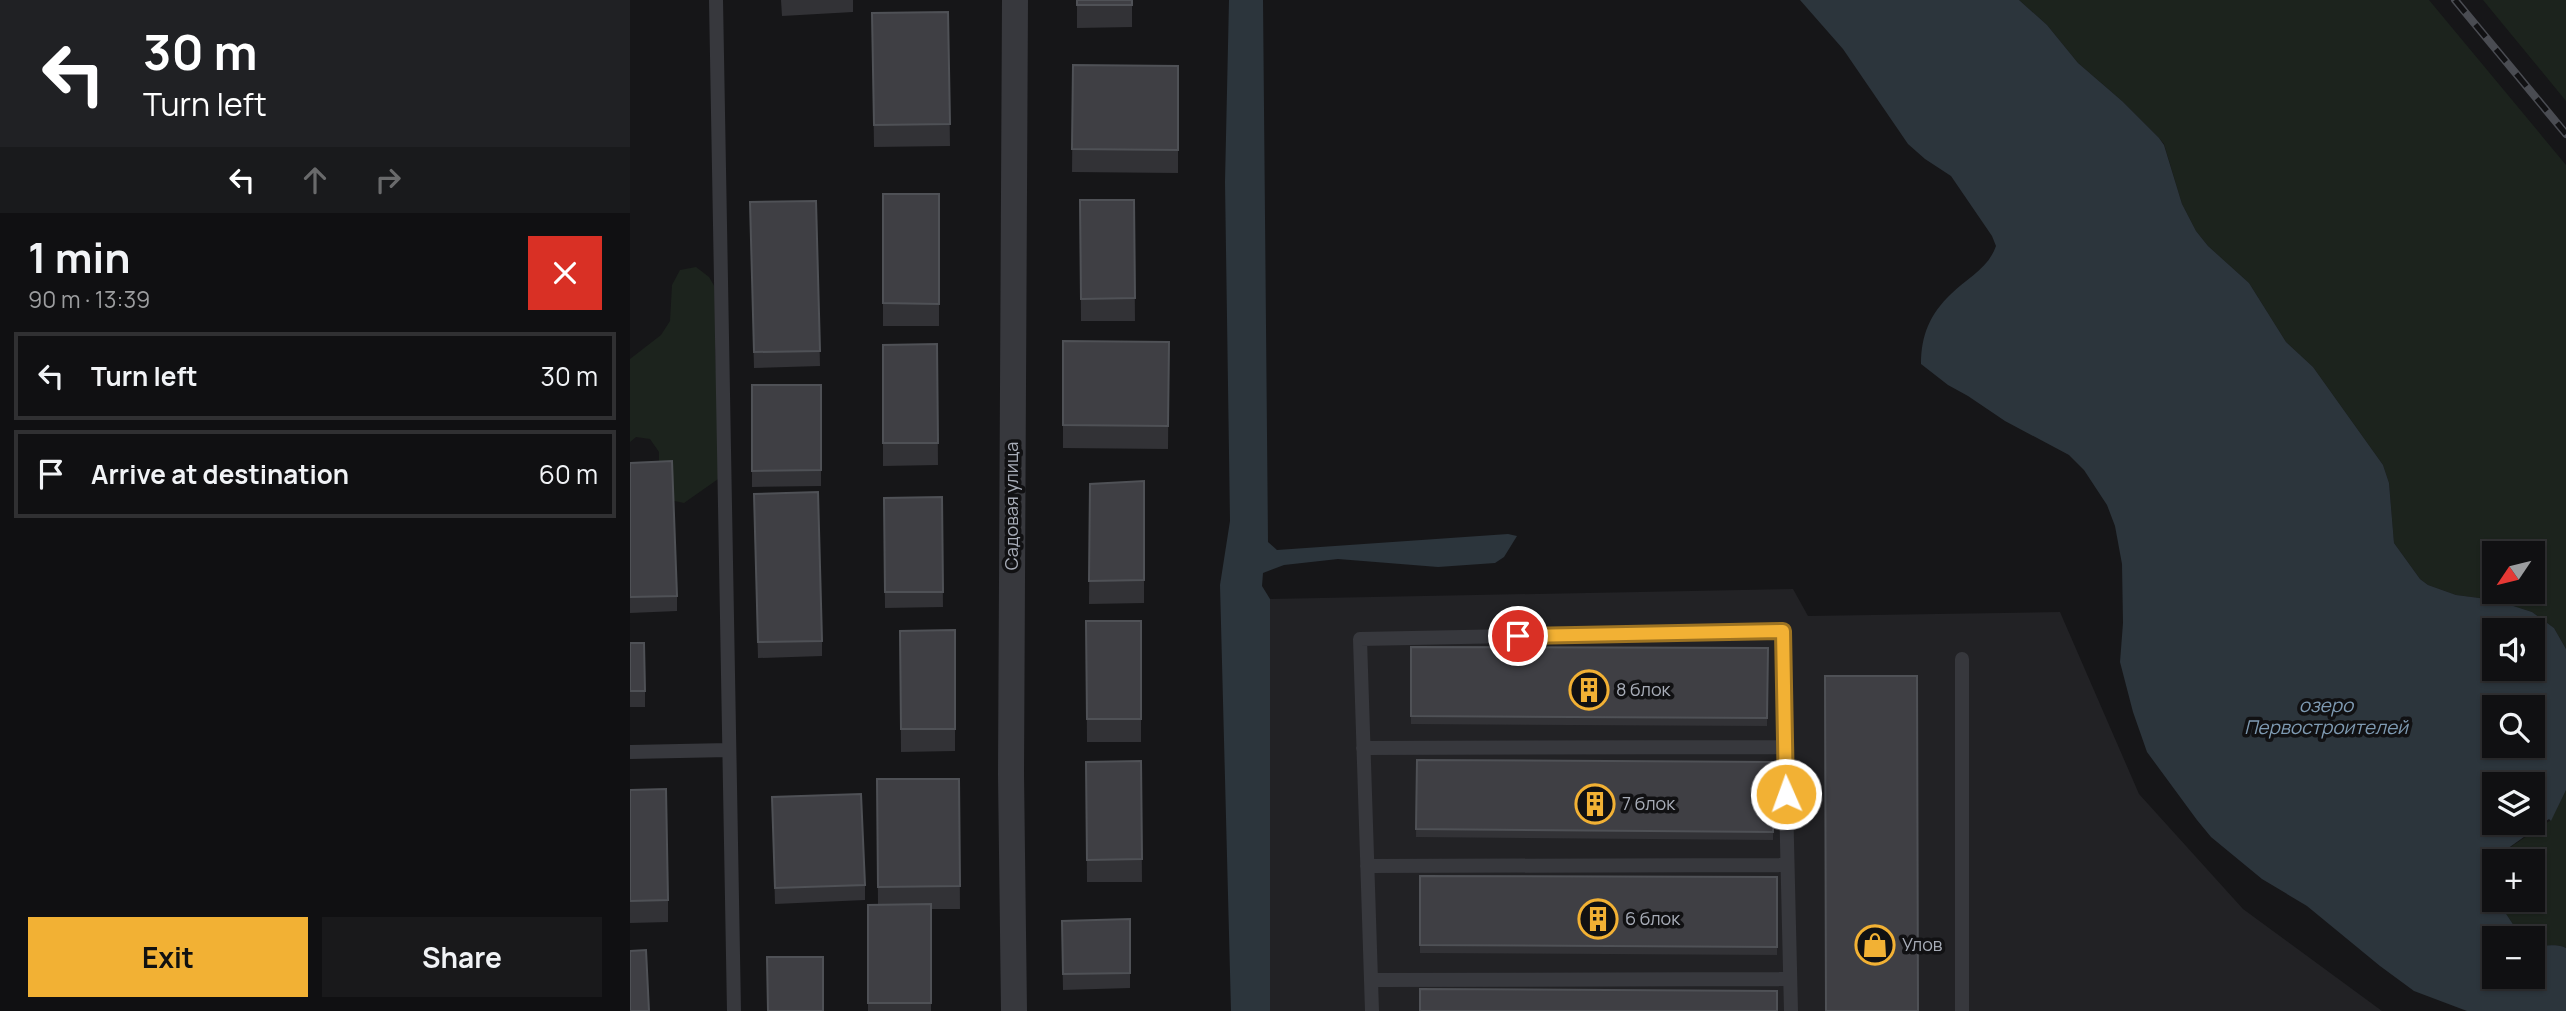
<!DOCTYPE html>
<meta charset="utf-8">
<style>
:root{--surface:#101012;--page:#19191b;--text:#f1f3f6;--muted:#9c9d9f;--line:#303032;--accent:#f2b134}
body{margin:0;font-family:Manrope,sans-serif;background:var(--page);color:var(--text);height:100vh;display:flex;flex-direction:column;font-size:26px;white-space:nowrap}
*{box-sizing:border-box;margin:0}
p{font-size:23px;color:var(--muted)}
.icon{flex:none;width:38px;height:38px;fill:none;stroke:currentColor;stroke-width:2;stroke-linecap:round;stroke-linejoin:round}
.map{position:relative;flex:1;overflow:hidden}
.details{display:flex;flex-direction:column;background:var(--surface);width:630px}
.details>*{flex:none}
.banner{background:#202124;color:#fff;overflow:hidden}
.needle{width:46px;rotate:235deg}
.buttons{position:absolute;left:1852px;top:541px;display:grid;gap:14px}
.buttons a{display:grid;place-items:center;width:63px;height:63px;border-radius:0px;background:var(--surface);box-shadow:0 2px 5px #0004,0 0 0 2px var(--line);font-size:35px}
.pin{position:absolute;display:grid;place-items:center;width:60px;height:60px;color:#fff;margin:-30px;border:4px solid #fff;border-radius:50%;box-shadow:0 2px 7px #0007}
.me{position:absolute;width:77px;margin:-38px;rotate:358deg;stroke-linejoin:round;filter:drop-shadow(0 0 5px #0008)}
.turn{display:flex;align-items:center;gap:24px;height:147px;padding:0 28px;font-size:32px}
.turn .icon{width:91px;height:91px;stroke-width:2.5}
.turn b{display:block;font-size:49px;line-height:60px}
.lanes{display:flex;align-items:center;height:66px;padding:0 28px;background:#0003;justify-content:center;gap:35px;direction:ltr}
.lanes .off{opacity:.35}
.round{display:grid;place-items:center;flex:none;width:74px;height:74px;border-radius:0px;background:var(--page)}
.headline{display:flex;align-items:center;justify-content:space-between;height:119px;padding:0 28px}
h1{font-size:42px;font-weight:700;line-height:52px}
.cta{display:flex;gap:14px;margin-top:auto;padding:14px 28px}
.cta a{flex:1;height:80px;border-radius:0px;background:var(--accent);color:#111;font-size:28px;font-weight:700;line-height:80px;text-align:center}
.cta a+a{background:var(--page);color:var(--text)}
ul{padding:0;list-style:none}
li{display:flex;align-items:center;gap:21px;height:88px;margin:0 14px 10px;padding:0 14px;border:4px solid var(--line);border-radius:0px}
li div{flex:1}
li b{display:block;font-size:26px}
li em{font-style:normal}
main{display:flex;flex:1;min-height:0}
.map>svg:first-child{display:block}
.built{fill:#222225}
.green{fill:#1c231d;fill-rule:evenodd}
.water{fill:#2c353c;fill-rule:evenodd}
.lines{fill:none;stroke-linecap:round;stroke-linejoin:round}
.lane{stroke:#37383d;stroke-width:14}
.street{stroke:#37383d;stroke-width:26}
.rail-casing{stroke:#4a4c52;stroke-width:8}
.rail{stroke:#111113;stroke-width:5;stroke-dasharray:16;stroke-linecap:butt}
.wall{fill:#323236}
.building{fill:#3f3f44;stroke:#4f5156;stroke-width:2}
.route-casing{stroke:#9d7322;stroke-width:18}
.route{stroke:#f2b134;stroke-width:12}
.labels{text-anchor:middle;stroke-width:7;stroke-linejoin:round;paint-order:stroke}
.street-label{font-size:18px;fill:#a8adb8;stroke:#111113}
.poi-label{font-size:18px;fill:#a8adb8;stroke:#111113;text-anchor:start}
.water-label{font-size:19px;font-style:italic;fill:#7f9bb3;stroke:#111113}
</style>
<main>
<section class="details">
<div class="banner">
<div class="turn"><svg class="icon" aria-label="left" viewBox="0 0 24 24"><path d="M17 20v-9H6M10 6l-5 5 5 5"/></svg><div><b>30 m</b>Turn left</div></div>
<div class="lanes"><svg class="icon" aria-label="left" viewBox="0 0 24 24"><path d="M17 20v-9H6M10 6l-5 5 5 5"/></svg><svg class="icon off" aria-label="ahead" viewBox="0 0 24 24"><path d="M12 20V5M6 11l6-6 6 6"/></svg><svg class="icon off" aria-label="right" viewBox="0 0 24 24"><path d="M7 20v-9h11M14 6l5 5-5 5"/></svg></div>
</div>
<div class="headline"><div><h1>1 min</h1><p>90 m · 13:39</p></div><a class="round" style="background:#d93025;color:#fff"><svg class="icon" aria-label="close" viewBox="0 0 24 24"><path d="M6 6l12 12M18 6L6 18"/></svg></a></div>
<ul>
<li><svg class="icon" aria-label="left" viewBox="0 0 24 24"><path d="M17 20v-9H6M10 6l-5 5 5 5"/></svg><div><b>Turn left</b></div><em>30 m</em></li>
<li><svg class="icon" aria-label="arrive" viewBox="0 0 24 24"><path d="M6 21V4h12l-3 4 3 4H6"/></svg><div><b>Arrive at destination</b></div><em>60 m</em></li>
</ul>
<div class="cta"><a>Exit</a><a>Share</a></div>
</section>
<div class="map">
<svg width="1936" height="1011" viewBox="0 0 1936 1011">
<rect width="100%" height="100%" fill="#161618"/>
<path class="built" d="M1163 589 1178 616 1430 612 1509 794 1613 909 1752 1011H640V599Z"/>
<path class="green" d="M1389 0H1799L1936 165V649L1924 628 1902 612 1865 600 1826 595 1798 585 1790 579 1764 543 1759 483 1753 465 1683 367 1656 342 1619 283 1578 246 1566 231 1552 204 1534 144 1529 138 1492 101 1448 63 1417 25ZM1864 553H1902V592H1864Z
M1853 0H1936V101Z
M66 267 79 277 86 289 88 322 85 350 91 477 54 503 40 500 29 470V452L20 439 6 437 0 442V359L31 335 40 321 42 285 50 270Z
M1936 790V948C1926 943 1913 947 1902 945V938H1892L1867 900H1902V861H1866L1870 854 1921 820Z"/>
<path class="water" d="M599 0H633L638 542 647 550 878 534 887 536 874 557 865 563 808 567 708 559 654 565 633 573 632 586 640 599V1011H601L590 585 600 521 595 182Z
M1170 0H1389L1417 25 1448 63 1492 101 1529 138 1534 145 1552 204 1566 231 1578 246 1619 283 1656 342 1683 367 1753 465 1759 483 1764 543 1790 579 1798 585 1826 595 1865 600 1902 612 1924 628 1936 649V790L1921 821 1919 819 1870 854 1864 861V900H1867L1892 938H1864V976H1902V945C1913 947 1926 943 1936 948V1011H1837L1784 991 1750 966 1677 906 1632 879 1581 837 1567 820 1517 752 1503 712 1490 662 1493 623 1492 564 1485 526 1477 505 1454 470 1439 455 1375 421 1338 396 1318 385 1291 364C1291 335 1300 314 1321 294 1337 278 1358 269 1366 246L1362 236 1321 176 1295 159 1278 144 1213 49ZM1864 630H1902V668H1864ZM1864 707H1902V746H1864ZM1864 784H1902V822H1864Z"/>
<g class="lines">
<path class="lane" d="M86 0 104 1011
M733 748 1155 747
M0 752 99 750
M737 866 1157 865
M741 980 1160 979
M742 1011 730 639 1152 631 1161 1011
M1332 1011V659"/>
<path class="street" d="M384 1011 381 774 385 0"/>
<g class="rail-casing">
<path id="rail" d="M1825 0 1936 134"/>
</g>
<use href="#rail" class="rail"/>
</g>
<path class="wall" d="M151 0H223V12L152 16Z
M447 0H502V27L447 28Z
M318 12 320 146 244 147 242 13Z
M443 65 548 66V173L442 172Z
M253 194H309V326H253Z
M450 200H504L505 321H451Z
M186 201 190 366 124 368 120 202Z
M433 341 539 342 538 449 433 448Z
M307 344 308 465 253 466V345Z
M122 385H191V486L122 487Z
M0 463 47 596V611L0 613Z
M514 481V603L459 604 460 484Z
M312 497 313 607 255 608 254 498Z
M124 509 192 641V656L128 658Z
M456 621H511V742H457Z
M325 630V751L271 752 270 631Z
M0 643 15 691V707H0Z
M781 647 1138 648 1137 726 781 724Z
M787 760 1144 762 1143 840 786 837Z
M511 761 512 882H457L456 762Z
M247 779H329L330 909H301V1011H238V905H248Z
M0 790 38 900V922L0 923Z
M142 797 235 885V900L145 904Z
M790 876 1147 877V955L790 953Z
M432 937 500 973V988L433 990Z"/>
<path class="building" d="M447 0H502V5H447Z
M318 12 320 124 244 125 242 13Z
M443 65 548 66V150L442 149Z
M253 194H309V304L253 303Z
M450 200H504L505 298 451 299Z
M186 201 190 351 124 352 120 202Z
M433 341 539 342 538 426 433 425Z
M307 344 308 443H253V345Z
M122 385H191V470L122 471Z
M42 461 47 596 0 597V463Z
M514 481V580L459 581 460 484Z
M188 492 192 641 128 642 124 494Z
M312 497 313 592H255L254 498Z
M456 621H511V719H457Z
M325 630V729H271L270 631Z
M0 643H14L15 691H0Z
M781 647 1138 648 1137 718 781 716Z
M1195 676H1287L1288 1011H1196Z
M787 760 1144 762 1143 832 786 829Z
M511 761 512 859 457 860 456 762Z
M247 779H329L330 886 248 887Z
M36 789 38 900 0 901V790Z
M231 794 235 885 145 888 142 797Z
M790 876 1147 877V947L790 945Z
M301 904V1003H238V905Z
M500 919V973L433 974 432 921Z
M16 950 19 1011H0V951Z
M137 957H193V1011H138Z
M790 989 1147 991V1011H790Z"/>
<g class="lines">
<g class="route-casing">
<path id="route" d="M888 636 1153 631 1156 794"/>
</g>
<use href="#route" class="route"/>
</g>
<defs>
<g id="building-ring" transform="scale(2.0125)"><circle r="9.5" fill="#111113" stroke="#f2b134" stroke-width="1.5"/><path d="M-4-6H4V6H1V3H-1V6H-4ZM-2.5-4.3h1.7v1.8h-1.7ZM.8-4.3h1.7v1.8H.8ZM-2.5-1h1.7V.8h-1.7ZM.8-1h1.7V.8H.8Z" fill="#f2b134"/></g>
<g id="shop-ring" transform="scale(2.0125)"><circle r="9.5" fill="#111113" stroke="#f2b134" stroke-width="1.5"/><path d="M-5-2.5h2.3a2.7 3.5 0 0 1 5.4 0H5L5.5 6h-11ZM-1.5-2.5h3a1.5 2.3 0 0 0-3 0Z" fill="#f2b134"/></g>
</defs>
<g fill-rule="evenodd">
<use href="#building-ring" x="959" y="690"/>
<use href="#building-ring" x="965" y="804"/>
<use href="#building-ring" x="968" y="919"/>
<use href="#shop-ring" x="1245" y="945"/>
</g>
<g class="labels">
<g class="street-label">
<text transform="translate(382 506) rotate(-90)" y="6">Садовая улица</text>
</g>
<g class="poi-label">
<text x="986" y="696">8 блок</text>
<text x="992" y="810">7 блок</text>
<text x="995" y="925">6 блок</text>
<text x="1272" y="951">Улов</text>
</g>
<g class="water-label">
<text x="1696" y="712">озеро<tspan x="1696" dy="22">Первостроителей</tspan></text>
</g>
</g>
</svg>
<div class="buttons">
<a><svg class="needle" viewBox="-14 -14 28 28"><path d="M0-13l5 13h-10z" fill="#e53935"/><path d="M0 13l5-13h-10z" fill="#9c9d9f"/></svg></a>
<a><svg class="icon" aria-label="sound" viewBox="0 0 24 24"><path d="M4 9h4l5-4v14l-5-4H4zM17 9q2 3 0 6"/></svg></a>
<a><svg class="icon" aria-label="search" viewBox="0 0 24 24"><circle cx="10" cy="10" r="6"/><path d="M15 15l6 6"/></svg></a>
<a><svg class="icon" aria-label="layers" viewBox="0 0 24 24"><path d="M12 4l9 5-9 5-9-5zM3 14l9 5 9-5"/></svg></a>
<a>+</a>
<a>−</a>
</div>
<div class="pin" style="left:888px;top:636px;background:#d93025"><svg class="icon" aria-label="arrive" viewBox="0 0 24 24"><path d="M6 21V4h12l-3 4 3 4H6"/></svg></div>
<svg class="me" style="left:1156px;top:794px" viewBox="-20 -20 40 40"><circle r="17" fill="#f2b134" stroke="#fff" stroke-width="3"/><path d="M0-11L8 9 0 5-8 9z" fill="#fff"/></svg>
</div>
</main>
